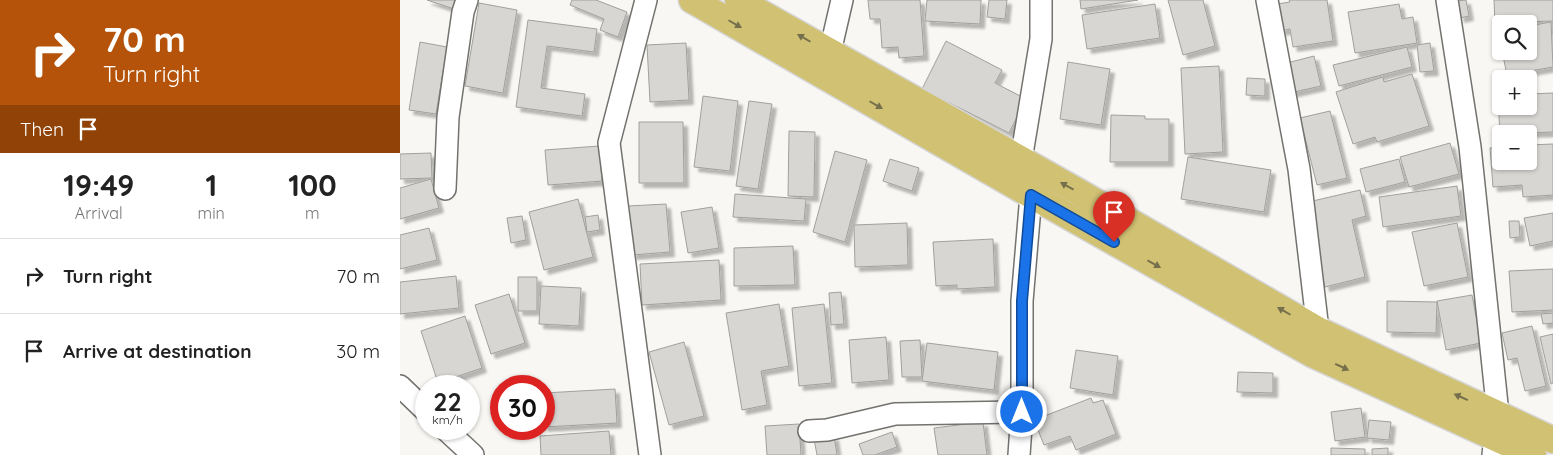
<!DOCTYPE html>
<meta charset="utf-8">
<style>
:root{--surface:#fff;--page:#f2f2f2;--text:#222;--muted:#767676;--line:#e0e0e0}
body{margin:0;font-family:Quicksand,sans-serif;background:var(--page);color:var(--text);height:100vh;display:flex;flex-direction:column;font-size:19px;white-space:nowrap}
*{box-sizing:border-box;margin:0}
p{font-size:16px;color:var(--muted)}
.icon{flex:none;width:28px;height:28px;fill:none;stroke:currentColor;stroke-width:2;stroke-linecap:round;stroke-linejoin:round}
.map{position:relative;flex:1;overflow:hidden}
.sheet{display:flex;flex-direction:column;background:var(--surface);width:400px}
.sheet>*{flex:none}
.top-card{background:#b45309;color:#fff;overflow:hidden}
.controls{position:absolute;left:1092px;top:15px;display:grid;gap:10px}
.controls a{display:grid;place-items:center;width:45px;height:45px;border-radius:5px;background:var(--surface);box-shadow:0 1px 4px #0004;font-size:25px}
.speed{position:absolute;left:15px;top:375px;display:flex;gap:10px;font-size:25px;font-weight:700;text-align:center}
.speed>*{display:grid;place-content:center;width:65px;height:65px;border-radius:50%;background:var(--surface);box-shadow:0 1px 4px #0004;line-height:1}
.speed small{font-size:12px;font-weight:400}
.speed .limit{border:8px solid #d22;background:#fff;color:#111}
.pin{position:absolute;display:grid;place-items:center;width:42px;height:42px;color:#fff;margin:-51px -21px;border-radius:50% 50% 50% 0;rotate:-45deg;box-shadow:0 0 5px #0007}
.pin .icon{rotate:45deg}
.me{position:absolute;width:55px;margin:-28px;rotate:0deg;stroke-linejoin:round;filter:drop-shadow(0 0 4px #0008)}
.turn{display:flex;align-items:center;gap:18px;height:105px;padding:0 20px;font-size:22px}
.turn .icon{width:65px;height:65px;stroke-width:2.5}
.turn b{display:block;font-size:35px;line-height:42px}
.then{display:flex;align-items:center;height:48px;padding:0 20px;background:#0003;gap:10px;font-size:19px}
.eta{display:flex;justify-content:space-evenly;align-items:center;height:85px;text-align:center}
.eta b{font-size:30px;font-weight:800;line-height:35px}
ul{padding:0;list-style:none}
li{display:flex;align-items:center;gap:15px;height:75px;padding:0 20px;border-top:1px solid var(--line)}
li div{flex:1}
li b{display:block;font-size:19px}
li em{font-style:normal}
main{display:flex;flex:1;min-height:0}
.map>svg:first-child{display:block}
.building{fill:#d7d6d3;stroke:#a0a09c;filter:url(#shadow)}
.lines{fill:none;stroke-linecap:round;stroke-linejoin:round}
.minor-casing{stroke:#73726f;stroke-width:24}
.major-casing{stroke:#d5d5d4;stroke-width:29}
.minor{stroke:#fff;stroke-width:21}
.major{stroke:#d1c173;stroke-width:26}
.oneway{fill:#766f4b}
.route-casing{stroke:#114b97;stroke-width:12}
.route{stroke:#1a73e8;stroke-width:9}
</style>
<main>
<section class="sheet">
<div class="top-card">
<div class="turn"><svg class="icon" aria-label="right" viewBox="0 0 24 24"><path d="M7 20v-9h11M14 6l5 5-5 5"/></svg><div><b>70 m</b>Turn right</div></div>
<div class="then">Then<svg class="icon" aria-label="arrive" viewBox="0 0 24 24"><path d="M6 21V4h12l-3 4 3 4H6"/></svg></div>
</div>
<div class="eta">
<div><b>19:49</b><p>Arrival</p></div>
<div><b>1</b><p>min</p></div>
<div><b>100</b><p>m</p></div>
</div>
<ul>
<li><svg class="icon" aria-label="right" viewBox="0 0 24 24"><path d="M7 20v-9h11M14 6l5 5-5 5"/></svg><div><b>Turn right</b></div><em>70 m</em></li>
<li><svg class="icon" aria-label="arrive" viewBox="0 0 24 24"><path d="M6 21V4h12l-3 4 3 4H6"/></svg><div><b>Arrive at destination</b></div><em>30 m</em></li>
</ul>
</section>
<div class="map">
<svg width="1153" height="455" viewBox="0 0 1153 455">
<defs>
<filter id="shadow"><feDropShadow dx="4.5" dy="4.5" stdDeviation="1" flood-color="#0004"/></filter>
</defs>
<rect width="100%" height="100%" fill="#f8f7f4"/>
<path class="building" d="M27 0H57L54 9Z
M172 0H196L227 12 218 37 200 30 204 19 170 5Z
M468 0H520L524 56 499 58 498 47 482 48 480 19H470Z
M527 0H581L580 24 525 21Z
M589 0H607L605 19 587 17Z
M680 0H738L681 9Z
M768 0H803L815 46 783 55Z
M889 0H927L933 41 893 47 890 29 881 31 877 4 890 2Z
M1066 0 1069 16 1060 18 1057 1Z
M1094 0H1153V21L1095 23Z
M79 3 117 10 103 93 65 86Z
M755 4 760 38 687 49 682 15Z
M999 4 1002 19 1013 17 1017 43 955 53 948 12Z
M128 20 197 29 194 52 147 46 141 88 185 94 182 116 116 107Z
M1151 22 1153 67 1107 75 1102 51H1129V26Z
M546 41 602 70 595 83 626 99 609 133 522 89Z
M20 42 47 47 36 114 9 110Z
M286 43 289 100 250 102 247 45Z
M1030 43 1034 71 1020 72 1017 45Z
M1007 47 1012 67 939 86 933 65Z
M914 56 921 86 890 93 883 64Z
M668 62 710 69 701 125 660 119Z
M819 66 823 152 785 154 781 68Z
M1012 74 1029 126 977 142 975 137 953 144 936 92 983 77 984 82Z
M847 78 865 79V96L846 95Z
M1153 93V132L1101 134 1100 136 1098 96H1101V106H1129V94Z
M303 96 338 101 330 171 294 167Z
M349 101 372 104 358 189 336 186Z
M930 111 947 178 917 185 900 118Z
M711 115 745 116V119H769V162H710Z
M239 122H283L284 183H239Z
M389 131 415 132 414 197 388 196Z
M1050 143 1059 174 1009 187 1000 157Z
M1153 144V195L1123 197 1122 185 1093 187 1090 148 1101 147V161H1129V145Z
M199 146 202 181 148 185 145 150Z
M435 151 467 160 445 242 413 232Z
M31 153 32 178 0 179V154Z
M788 157 871 170 864 212 781 199Z
M490 159 519 168 512 191 483 181Z
M999 159 1005 182 966 192 960 169Z
M31 179 39 208 0 219V188Z
M1057 186 1061 216 983 227 979 197Z
M960 190 966 216 952 220 965 277 925 287 904 203Z
M335 194 406 199 404 221 333 217Z
M178 199 193 257 144 270 129 212Z
M266 204 270 252 232 255 228 206Z
M312 207 319 248 288 253 281 212Z
M1153 213V241L1130 246 1124 218Z
M198 215 200 230 187 232 185 217Z
M122 216 126 240 111 243 107 218Z
M1109 221H1119L1120 237 1110 238Z
M507 223 508 265 455 267 454 225Z
M1057 223 1068 277 1024 286 1012 232Z
M29 228 37 260 0 269V235Z
M593 239 595 287 557 289V285L536 286 533 242Z
M393 246 395 285 334 286V248Z
M319 260 321 300 242 305 240 264Z
M1153 269V310L1112 312 1109 271Z
M56 276 59 308 0 314V282Z
M118 277H137V311H118Z
M141 286 181 288 179 326 139 324Z
M441 292 444 324 431 325 429 293Z
M109 294 125 343 91 354 75 305Z
M1072 295 1081 343 1046 350 1037 301Z
M987 301 1037 302 1036 333 987 332Z
M379 304 389 366 361 371 367 405 342 410 326 313Z
M424 304 432 383 399 386 392 308Z
M1153 313V323L1143 324 1141 314Z
M65 316 82 368 38 383 21 331Z
M1132 326 1146 386 1125 391 1117 358 1108 360 1102 333Z
M1153 334V383L1151 384 1140 337Z
M486 337 489 380 452 383 449 340Z
M520 340 522 377H502L500 341Z
M284 342 304 416 269 425 249 352Z
M527 343 598 352 594 390 522 381Z
M676 350 718 356 713 395 670 388Z
M838 372 873 373V393L837 392Z
M215 389 217 423 144 427V393Z
M691 398 693 403 703 400 716 434 676 450 670 436 644 445 634 420Z
M961 408 965 437 935 441 931 412Z
M969 420 991 422 989 440 967 438Z
M583 422 587 455H538L534 428Z
M399 424 401 455H367L365 426Z
M209 431 211 455H141L140 436Z
M492 432 497 447 475 455H463L459 444Z
M434 436 437 455H417L414 439Z
M931 448 965 449V455H931Z
M988 448V455H972V449Z"/>
<g class="lines">
<g class="minor-casing">
<path id="minor" d="M246 0 209 143 250 455
M867 0 899 169 918 330 915 343
M1047 0 1070 147 1098 414
M430 52 442 0
M621 160 641 39V0
M45 189 48 117 63 12 67 0
M0 386 26 411
M45 429 73 455
M409 431 427 430 495 414 622 412
M619 455 622 412V301L631 195
M1093 455 1095 437"/>
</g>
<g class="major-casing">
<path id="major" d="M292 0 631 195 912 354 1133 455
M338 0 677 191 918 330 1153 440"/>
</g>
<use href="#minor" class="minor"/>
<use href="#major" class="major"/>
</g>
<defs><path id="oneway-solid" d="M-6-.8H1V-3.2L6.5 0L1 3.2V.8H-6Z" transform="scale(1.25)"/></defs>
<g class="oneway">
<use href="#oneway-solid" transform="translate(335 24) rotate(30)"/>
<use href="#oneway-solid" transform="translate(404 38) rotate(-150)"/>
<use href="#oneway-solid" transform="translate(476 105) rotate(30)"/>
<use href="#oneway-solid" transform="translate(667 186) rotate(-151)"/>
<use href="#oneway-solid" transform="translate(754 264) rotate(29)"/>
<use href="#oneway-solid" transform="translate(884 311) rotate(-150)"/>
<use href="#oneway-solid" transform="translate(942 367) rotate(25)"/>
<use href="#oneway-solid" transform="translate(1061 397) rotate(-156)"/>
</g>
<g class="lines">
<g class="route-casing">
<path id="route" d="M622 412V301L631 195 714 242"/>
</g>
<use href="#route" class="route"/>
</g>
</svg>
<div class="controls">
<a><svg class="icon" aria-label="search" viewBox="0 0 24 24"><circle cx="10" cy="10" r="6"/><path d="M15 15l6 6"/></svg></a>
<a>+</a>
<a>−</a>
</div>
<div class="speed"><div>22<small>km/h</small></div><div class="limit">30</div></div>
<div class="pin" style="left:714px;top:242px;background:#d93025"><svg class="icon" aria-label="arrive" viewBox="0 0 24 24"><path d="M6 21V4h12l-3 4 3 4H6"/></svg></div>
<svg class="me" style="left:622px;top:412px" viewBox="-20 -20 40 40"><circle r="17" fill="#1a73e8" stroke="#fff" stroke-width="3"/><path d="M0-11L8 9 0 5-8 9z" fill="#fff"/></svg>
</div>
</main>
